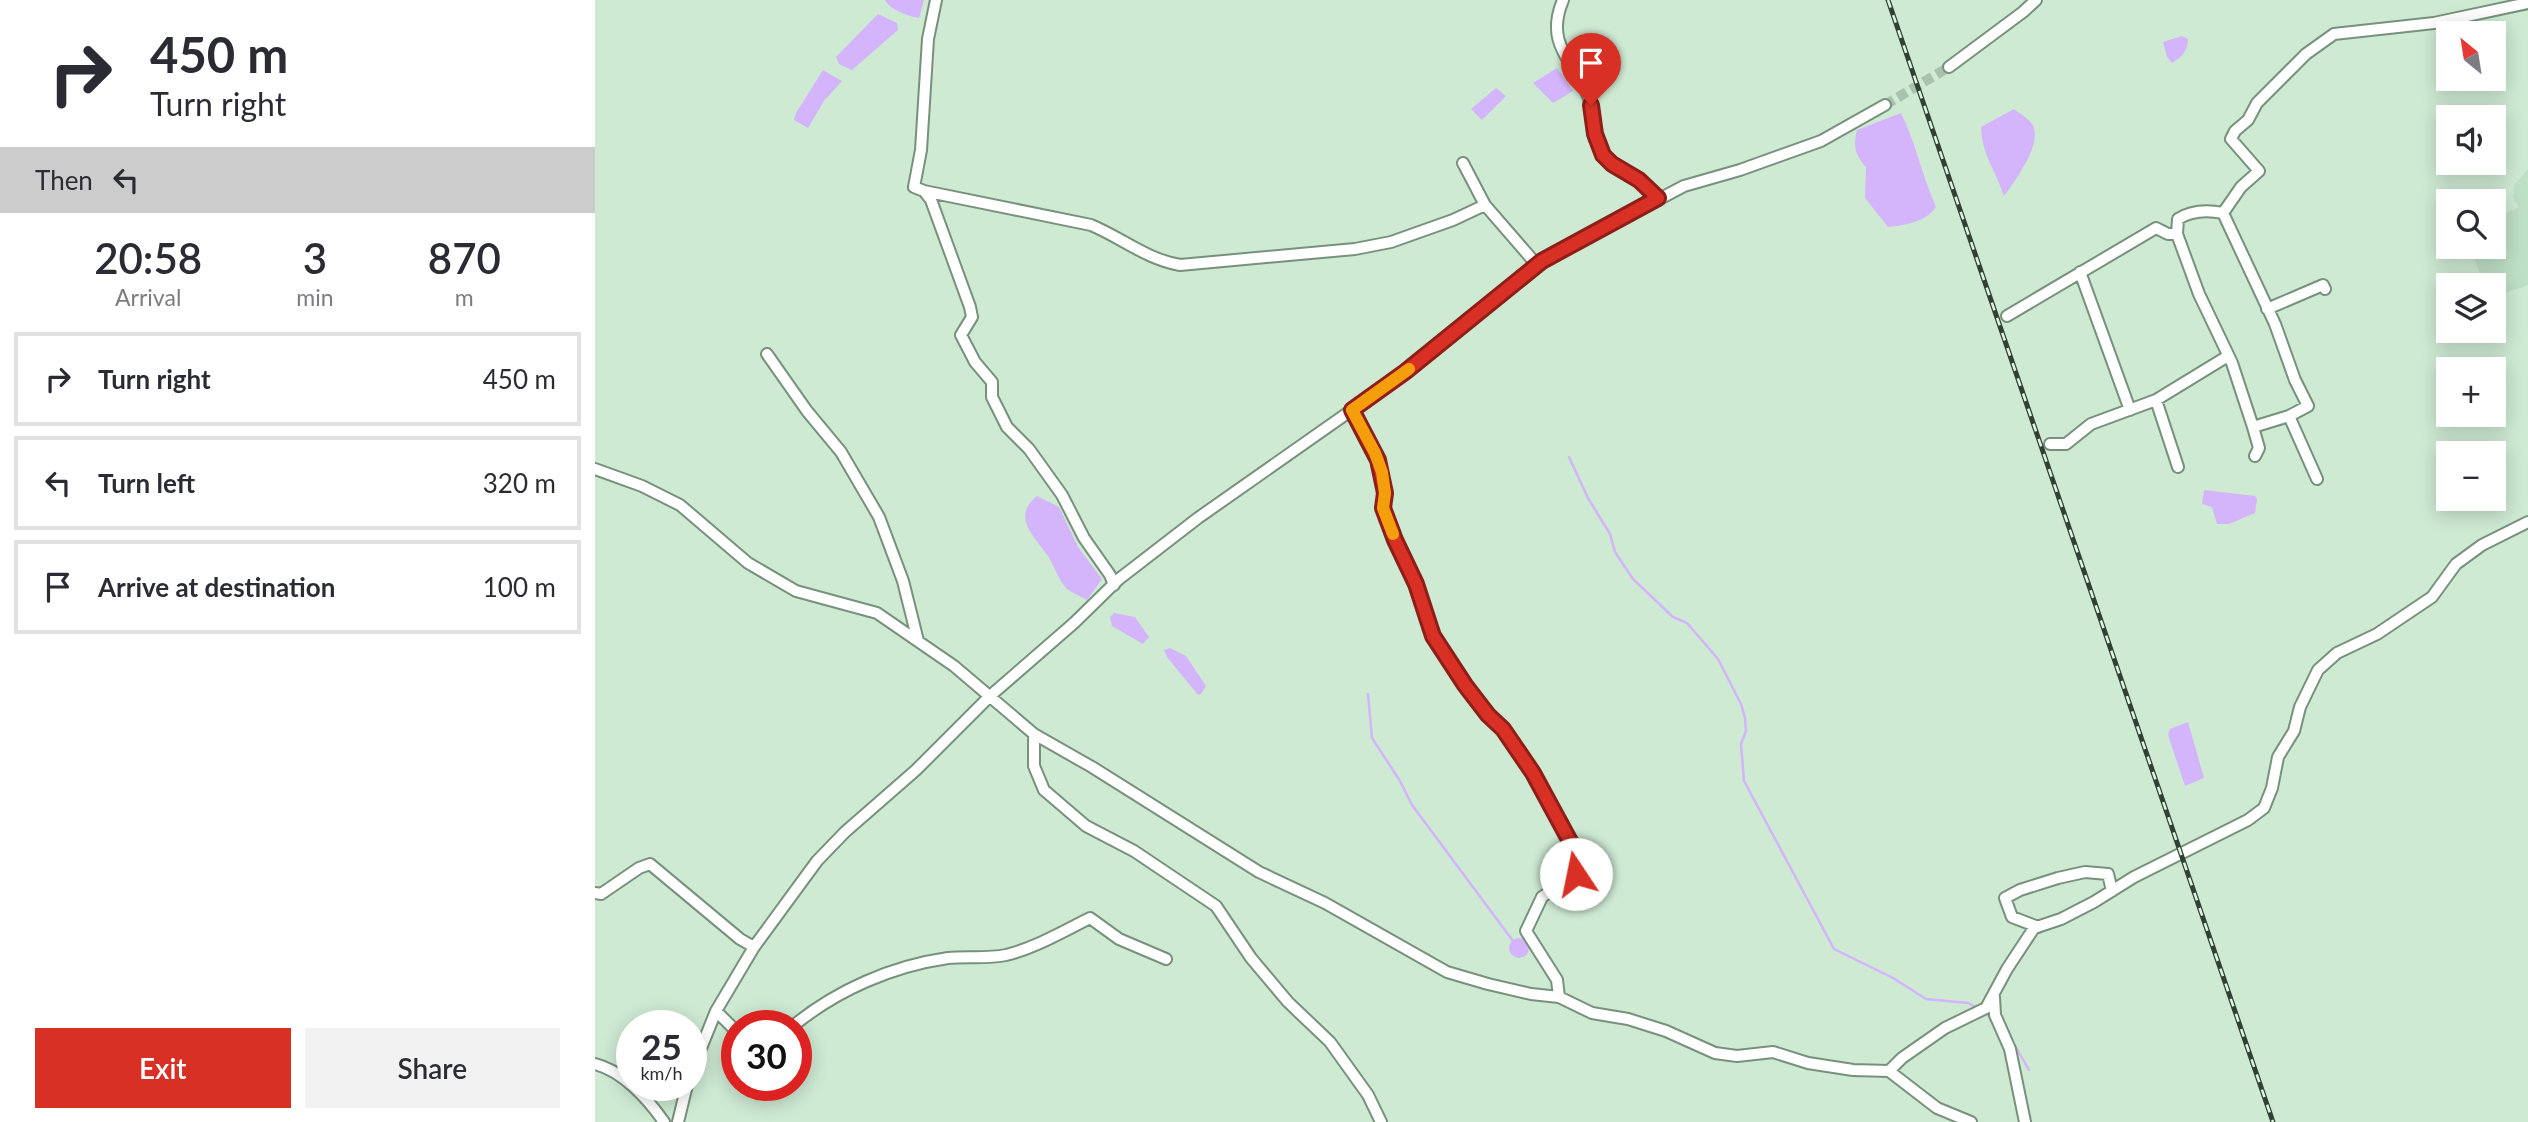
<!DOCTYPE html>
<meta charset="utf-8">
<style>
:root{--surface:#fff;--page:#f2f2f3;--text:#2b2b33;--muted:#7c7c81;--line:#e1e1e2;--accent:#d93025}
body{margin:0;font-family:Lato,sans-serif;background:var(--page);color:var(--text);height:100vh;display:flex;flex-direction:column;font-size:26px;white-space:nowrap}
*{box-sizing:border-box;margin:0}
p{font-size:23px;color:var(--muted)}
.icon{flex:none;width:38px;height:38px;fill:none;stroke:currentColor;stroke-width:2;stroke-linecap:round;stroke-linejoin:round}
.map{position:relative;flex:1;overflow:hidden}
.drawer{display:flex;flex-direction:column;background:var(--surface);width:595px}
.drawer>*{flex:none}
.banner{background:#fff;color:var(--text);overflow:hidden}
.needle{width:46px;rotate:330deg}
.buttons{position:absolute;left:1841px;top:21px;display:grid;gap:14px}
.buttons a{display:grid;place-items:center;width:70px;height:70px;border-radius:0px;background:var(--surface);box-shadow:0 4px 18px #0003;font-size:35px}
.speed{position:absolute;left:21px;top:1010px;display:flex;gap:14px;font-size:35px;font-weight:700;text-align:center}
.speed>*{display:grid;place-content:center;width:91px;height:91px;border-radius:50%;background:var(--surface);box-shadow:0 4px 18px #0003;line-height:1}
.speed small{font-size:18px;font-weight:400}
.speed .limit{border:10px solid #d22;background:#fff;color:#111}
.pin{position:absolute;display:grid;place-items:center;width:60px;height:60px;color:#fff;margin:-72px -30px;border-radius:50% 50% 50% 0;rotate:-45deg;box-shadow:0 0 7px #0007}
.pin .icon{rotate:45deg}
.me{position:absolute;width:77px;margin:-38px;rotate:349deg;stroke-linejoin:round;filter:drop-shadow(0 0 5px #0008)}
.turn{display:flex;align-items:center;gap:24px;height:147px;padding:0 35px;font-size:32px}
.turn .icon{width:91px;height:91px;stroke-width:2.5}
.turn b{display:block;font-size:49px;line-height:60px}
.then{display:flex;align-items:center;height:66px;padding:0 35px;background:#0003;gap:14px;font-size:26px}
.eta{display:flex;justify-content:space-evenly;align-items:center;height:119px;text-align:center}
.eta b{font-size:42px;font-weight:600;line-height:49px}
.action{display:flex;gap:14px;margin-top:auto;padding:14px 35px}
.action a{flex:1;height:80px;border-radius:0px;background:var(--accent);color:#fff;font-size:28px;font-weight:600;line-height:80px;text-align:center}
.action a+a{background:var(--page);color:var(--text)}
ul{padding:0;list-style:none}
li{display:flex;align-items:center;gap:21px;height:94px;margin:0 14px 10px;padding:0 21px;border:4px solid var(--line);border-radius:0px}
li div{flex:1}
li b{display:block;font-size:26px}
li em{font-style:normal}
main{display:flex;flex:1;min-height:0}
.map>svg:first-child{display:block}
.built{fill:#bee0c4}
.water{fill:#d4b4fb}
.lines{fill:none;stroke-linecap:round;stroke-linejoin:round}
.stream{stroke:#d4b4fb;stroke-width:2.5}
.minor-tunnel{stroke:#a9c2ae;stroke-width:10;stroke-dasharray:10 5;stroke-linecap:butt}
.minor-casing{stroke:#77917c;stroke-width:14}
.minor{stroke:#fff;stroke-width:10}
.rail-casing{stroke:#334035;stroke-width:5}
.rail{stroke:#dbf7e0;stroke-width:2.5;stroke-dasharray:8;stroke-linecap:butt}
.route-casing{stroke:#8d1f18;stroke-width:18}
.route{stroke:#d93025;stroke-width:12}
.slow{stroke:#f59e0b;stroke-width:12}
</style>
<main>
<section class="drawer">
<div class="banner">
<div class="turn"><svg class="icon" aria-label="right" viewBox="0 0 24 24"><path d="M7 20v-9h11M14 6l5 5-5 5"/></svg><div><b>450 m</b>Turn right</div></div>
<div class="then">Then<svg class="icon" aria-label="left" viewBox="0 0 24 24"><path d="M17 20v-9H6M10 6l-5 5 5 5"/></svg></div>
</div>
<div class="eta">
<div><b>20:58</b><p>Arrival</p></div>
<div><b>3</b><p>min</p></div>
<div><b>870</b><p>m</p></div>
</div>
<ul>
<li><svg class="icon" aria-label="right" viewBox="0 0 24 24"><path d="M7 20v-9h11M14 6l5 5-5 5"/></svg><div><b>Turn right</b></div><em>450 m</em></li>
<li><svg class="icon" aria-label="left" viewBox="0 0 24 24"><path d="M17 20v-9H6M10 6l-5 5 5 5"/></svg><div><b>Turn left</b></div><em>320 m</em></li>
<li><svg class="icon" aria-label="arrive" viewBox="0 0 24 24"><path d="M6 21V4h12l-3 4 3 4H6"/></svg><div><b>Arrive at destination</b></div><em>100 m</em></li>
</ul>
<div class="action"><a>Exit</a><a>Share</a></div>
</section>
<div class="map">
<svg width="1933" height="1122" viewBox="0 0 1933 1122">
<rect width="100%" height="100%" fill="#ceead3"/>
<path class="built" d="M1933 169V285L1899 297V285H1889L1875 247H1899V219L1924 207 1918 197 1919 185Z"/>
<path class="water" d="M290 0H329L324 18C313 16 295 10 290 0Z
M283 14 302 23 303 30 257 70 244 64 241 57Z
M1587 36 1593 39C1592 52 1588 56 1577 63L1572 57 1568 42Z
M962 68 978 91 958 103 938 83Z
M228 70 247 81 229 101 213 128 199 120 201 113Z
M901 88 911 96 887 120 876 109Z
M1419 109C1424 113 1433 118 1437 124 1449 142 1420 181 1409 196 1400 169 1387 155 1386 127Z
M1306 113C1321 143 1327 176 1341 207 1331 222 1310 225 1293 227L1270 198 1271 167C1260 155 1258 146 1262 130Z
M1609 490 1660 496 1662 499 1660 513 1634 524H1622L1617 507 1607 504Z
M442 496 464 507 483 547 507 579 492 600C486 596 477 593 472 589 464 581 459 566 453 556 439 536 416 517 442 496Z
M519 613 540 617 554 637 548 644 517 626 515 617Z
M575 648 591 656 611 686 606 694 603 695 572 657 569 650Z
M1593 722 1609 778 1590 786 1573 735 1575 729Z
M914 948a10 10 0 1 1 20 0a10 10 0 1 1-20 0Z"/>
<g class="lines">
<path class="stream" d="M974 457 993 498 1015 534 1020 552 1038 579 1078 617 1092 623 1123 659 1146 704 1150 718 1151 731 1146 744 1149 781 1239 949 1298 978 1331 999 1373 1003 1383 1008
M773 694 777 738 805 781 817 805 918 941
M1392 1013 1400 1028
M1415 1042 1419 1044 1434 1070"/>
<path class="minor-tunnel" d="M1290 105 1354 67"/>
<g class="minor-casing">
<path id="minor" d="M341 0 333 39 326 150 319 187 329 191 496 225C527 238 551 259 585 265L760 249 796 242 858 220 890 205
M968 0C949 45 979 61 994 98 1001 117 997 138 1009 155 1016 167 1029 169 1039 176 1048 182 1055 191 1063 198
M1354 67 1428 12 1441 0
M868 163 890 205 942 265
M329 191 336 200 375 307 377 317 366 335 380 362 397 382V397L412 427 434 449 467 495 489 538 515 575 519 585
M1628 213 1680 324 1700 380 1713 406 1694 416
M1582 234 1604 294 1637 363 1658 427 1694 416 1722 479
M1485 272 1535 410
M1672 309 1728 285 1730 289
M1412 316 1561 228 1573 234H1582L1583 219C1597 210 1613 210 1628 213L1646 187 1664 171 1636 139 1640 131 1653 120 1662 103 1711 54 1739 34 1839 23 1933 3
M172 354 212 411 246 452 284 517 308 581 323 641
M1561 400 1583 467
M756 410 783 460 790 493 788 507 800 540 821 584 838 636 870 685 893 715 908 729 928 756 977 845 982 860 981 874 947 897 931 931 962 980 964 997
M1658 427 1664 448 1660 456
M1455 444H1471L1496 424 1561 400 1633 356
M0 469 47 486 85 505 153 563 201 591 282 613 359 666 439 734 497 767 664 872 730 903 852 972 893 984 936 994 964 997 997 1013 1033 1019 1071 1031 1120 1053 1142 1056 1178 1052 1213 1063 1258 1070 1294 1071 1307 1058 1350 1028 1391 1008 1412 969 1439 928 1466 919 1499 902 1539 877 1653 820 1669 808 1677 788 1683 757 1699 731 1705 707 1723 670 1742 653 1782 634 1837 597 1861 564 1887 545 1933 522
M439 734V766L449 790 491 826 539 851 621 906 656 958 693 1002 735 1042 773 1095 786 1122
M0 893 6 894 44 868 55 864 145 939 159 947
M1443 927 1417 917 1410 898 1425 890 1463 878 1490 872 1513 874 1517 891
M1399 997 1400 1015 1415 1049 1430 1122
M121 1011 142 1032
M198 1026C242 990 297 966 353 958 372 956 392 959 411 955 440 948 469 931 495 918L524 939 571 959
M0 1064C28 1071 53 1099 69 1122
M1294 1071 1342 1108 1376 1122
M96 1073 121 1011 159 947 222 861 250 832 321 770 395 696 479 623 524 579 603 518 811 372 947 261 1089 186 1145 170 1226 141 1290 105
M83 1122 92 1085"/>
</g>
<use href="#minor" class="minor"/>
<g class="rail-casing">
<path id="rail" d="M1293 0 1678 1122"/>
</g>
<use href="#rail" class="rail"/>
</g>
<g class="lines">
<g class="route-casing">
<path id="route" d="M981 874 982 860 977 845 938 773 908 729 893 715 870 685 838 636 821 584 800 540 788 508 790 493 783 460 757 410 810 372 947 261 1063 198 1044 180 1017 164 1008 155 1000 134 996 105"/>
</g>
<use href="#route" class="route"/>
<path class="slow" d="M798 534 788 508 790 493 787 472 780 453 757 410 814 369"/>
</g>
</svg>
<div class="buttons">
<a><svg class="needle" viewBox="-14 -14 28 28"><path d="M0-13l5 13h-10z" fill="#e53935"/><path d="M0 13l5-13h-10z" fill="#7c7c81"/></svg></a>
<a><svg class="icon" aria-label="sound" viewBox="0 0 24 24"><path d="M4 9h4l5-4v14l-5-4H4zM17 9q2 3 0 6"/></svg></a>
<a><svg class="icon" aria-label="search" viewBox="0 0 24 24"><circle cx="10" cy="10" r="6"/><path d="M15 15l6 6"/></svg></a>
<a><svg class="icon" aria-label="layers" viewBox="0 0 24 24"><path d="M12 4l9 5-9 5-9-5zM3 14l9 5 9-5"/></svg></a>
<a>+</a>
<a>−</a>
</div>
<div class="speed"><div>25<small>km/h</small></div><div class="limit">30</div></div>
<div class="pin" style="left:996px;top:105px;background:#d93025"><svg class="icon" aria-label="arrive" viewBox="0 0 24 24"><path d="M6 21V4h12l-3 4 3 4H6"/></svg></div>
<svg class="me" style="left:981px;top:874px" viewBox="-20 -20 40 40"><circle r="19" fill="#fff"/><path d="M0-13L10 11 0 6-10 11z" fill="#d93025"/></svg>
</div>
</main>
